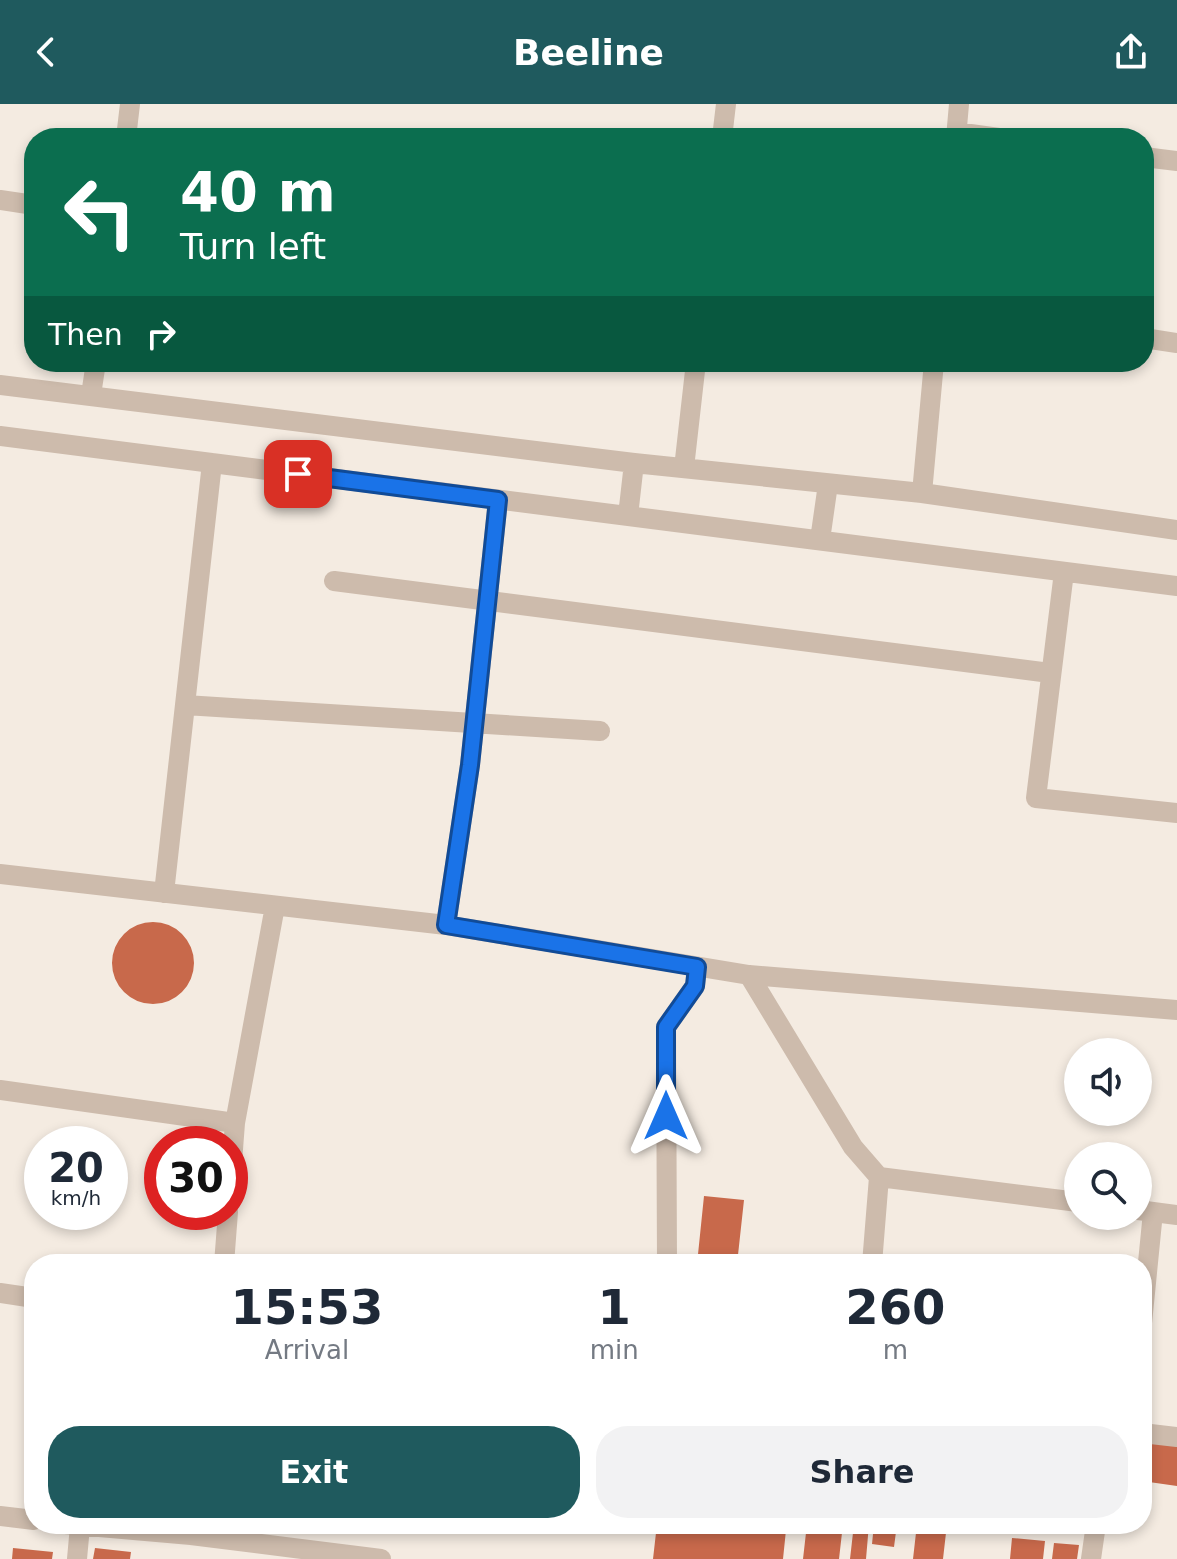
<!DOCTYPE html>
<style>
:root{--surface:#fff;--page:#f2f2f3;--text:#1f2937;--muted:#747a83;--accent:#1f5a5e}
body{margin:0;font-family:"DejaVu Sans",sans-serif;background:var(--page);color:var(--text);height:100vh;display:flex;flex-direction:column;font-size:30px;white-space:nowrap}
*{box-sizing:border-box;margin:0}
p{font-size:26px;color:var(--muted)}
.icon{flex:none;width:44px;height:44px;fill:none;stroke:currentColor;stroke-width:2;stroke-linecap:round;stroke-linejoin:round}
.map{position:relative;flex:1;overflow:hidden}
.details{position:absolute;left:24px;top:1150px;width:1128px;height:280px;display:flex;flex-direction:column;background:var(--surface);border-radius:32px;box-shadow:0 4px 12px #0003}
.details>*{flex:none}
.banner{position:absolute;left:24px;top:24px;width:1130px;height:244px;border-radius:32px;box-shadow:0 4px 12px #0003;background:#0b6e4f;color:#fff;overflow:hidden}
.controls{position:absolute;left:1064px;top:934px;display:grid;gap:16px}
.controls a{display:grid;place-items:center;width:88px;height:88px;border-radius:50%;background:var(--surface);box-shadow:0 4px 12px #0003;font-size:40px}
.speed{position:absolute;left:24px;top:1022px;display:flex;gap:16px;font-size:40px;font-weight:700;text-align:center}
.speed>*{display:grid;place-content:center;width:104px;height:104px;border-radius:50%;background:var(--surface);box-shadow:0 4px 12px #0003;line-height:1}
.speed small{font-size:20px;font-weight:400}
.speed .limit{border:12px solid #d22;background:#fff;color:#111}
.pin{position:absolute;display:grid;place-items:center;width:68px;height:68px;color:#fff;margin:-34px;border-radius:16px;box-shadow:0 4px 12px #0006}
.me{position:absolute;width:88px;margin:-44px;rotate:0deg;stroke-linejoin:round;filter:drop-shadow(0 0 6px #0008)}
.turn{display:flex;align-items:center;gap:28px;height:168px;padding:0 24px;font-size:36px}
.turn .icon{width:104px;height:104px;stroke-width:2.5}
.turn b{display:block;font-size:56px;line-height:68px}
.then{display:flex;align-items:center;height:76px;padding:0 24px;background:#0003;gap:16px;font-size:30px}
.eta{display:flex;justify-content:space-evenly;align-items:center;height:136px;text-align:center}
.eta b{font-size:48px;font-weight:700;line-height:56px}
.action{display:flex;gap:16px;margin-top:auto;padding:16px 24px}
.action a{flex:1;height:92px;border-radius:32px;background:var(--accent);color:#fff;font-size:32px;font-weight:700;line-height:92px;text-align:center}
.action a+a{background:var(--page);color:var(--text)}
header{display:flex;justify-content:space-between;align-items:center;height:104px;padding:0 24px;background:var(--accent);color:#fff;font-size:36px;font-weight:700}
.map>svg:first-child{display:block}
.building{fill:#c8694b}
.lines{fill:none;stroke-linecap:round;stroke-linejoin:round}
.minor{stroke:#cdbbac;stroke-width:20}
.route-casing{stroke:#114b97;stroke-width:20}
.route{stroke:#1a73e8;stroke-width:14}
</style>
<header><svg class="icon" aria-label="back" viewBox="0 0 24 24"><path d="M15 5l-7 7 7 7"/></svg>Beeline<svg class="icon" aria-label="share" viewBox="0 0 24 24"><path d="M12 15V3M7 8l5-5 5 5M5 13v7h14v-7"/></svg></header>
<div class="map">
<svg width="1177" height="1455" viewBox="0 0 1177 1455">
<rect width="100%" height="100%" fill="#f4ebe1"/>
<path class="building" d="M112 859a41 41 0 1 1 82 0a41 41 0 1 1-82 0Z
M704 1092 744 1096 737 1160H697Z
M1142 1336 1177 1340V1382L1142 1377Z
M657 1420H731L786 1426 783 1455H653Z
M807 1420H843L839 1455H803Z
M854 1420H869L866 1455H850Z
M874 1420H897L894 1443 872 1440Z
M917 1420H947L943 1455H913Z
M1012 1434 1045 1437 1043 1455H1010Z
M1054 1439 1079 1441 1077 1455H1052Z
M13 1444 53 1448 52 1455H12Z
M95 1444 131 1448 130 1455H93Z"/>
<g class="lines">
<path class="minor" d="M956 28 999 34
M126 34 130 0
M722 34 726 0
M956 34 959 0
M1144 53 1177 57
M0 96 34 101
M1144 234 1177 239
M0 281 634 359 922 389 1177 426
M91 291 96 258
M0 332 1177 482
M684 364 696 258
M922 389 934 258
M628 412 634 359
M820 436 828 380
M1064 468 1036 694 1177 709
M334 477 1050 569
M185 601 600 627
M0 770 446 821 749 871 1177 906
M164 789 212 359
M446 821 470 661 498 396
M749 871 853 1043 879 1073 1078 1098
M0 986 235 1019
M230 1084 235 1019 275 802
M1138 1106 1177 1111
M224 1160 228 1108
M667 1160 666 923 695 882 697 863
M872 1160 879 1073
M0 1189 34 1194
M1142 1219 1153 1108
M1142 1329 1177 1333
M0 1412 34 1416
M65 1420 191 1431 381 1455
M77 1455 80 1422
M1091 1455 1096 1420"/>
</g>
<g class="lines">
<g class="route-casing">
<path id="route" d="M298 370 498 396 470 661 446 821 697 863 695 882 666 923V1012"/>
</g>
<use href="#route" class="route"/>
</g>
</svg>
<div class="controls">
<a><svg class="icon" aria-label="sound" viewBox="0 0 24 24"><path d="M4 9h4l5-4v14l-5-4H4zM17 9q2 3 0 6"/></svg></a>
<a><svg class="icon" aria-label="search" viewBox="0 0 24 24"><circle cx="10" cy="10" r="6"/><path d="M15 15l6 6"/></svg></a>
</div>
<div class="speed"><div>20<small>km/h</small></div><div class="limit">30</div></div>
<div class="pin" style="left:298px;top:370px;background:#d93025"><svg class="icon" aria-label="arrive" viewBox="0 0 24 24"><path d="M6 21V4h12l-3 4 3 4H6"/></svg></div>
<svg class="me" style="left:666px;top:1012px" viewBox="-20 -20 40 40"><path d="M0-17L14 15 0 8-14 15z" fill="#1a73e8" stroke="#fff" stroke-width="4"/></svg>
<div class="banner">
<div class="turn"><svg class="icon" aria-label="left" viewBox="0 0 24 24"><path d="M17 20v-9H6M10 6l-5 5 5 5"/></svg><div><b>40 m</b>Turn left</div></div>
<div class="then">Then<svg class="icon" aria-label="right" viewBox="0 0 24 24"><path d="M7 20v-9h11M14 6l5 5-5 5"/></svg></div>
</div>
<section class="details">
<div class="eta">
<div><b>15:53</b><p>Arrival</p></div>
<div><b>1</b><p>min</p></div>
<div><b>260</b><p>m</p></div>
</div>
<div class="action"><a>Exit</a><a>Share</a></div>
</section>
</div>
